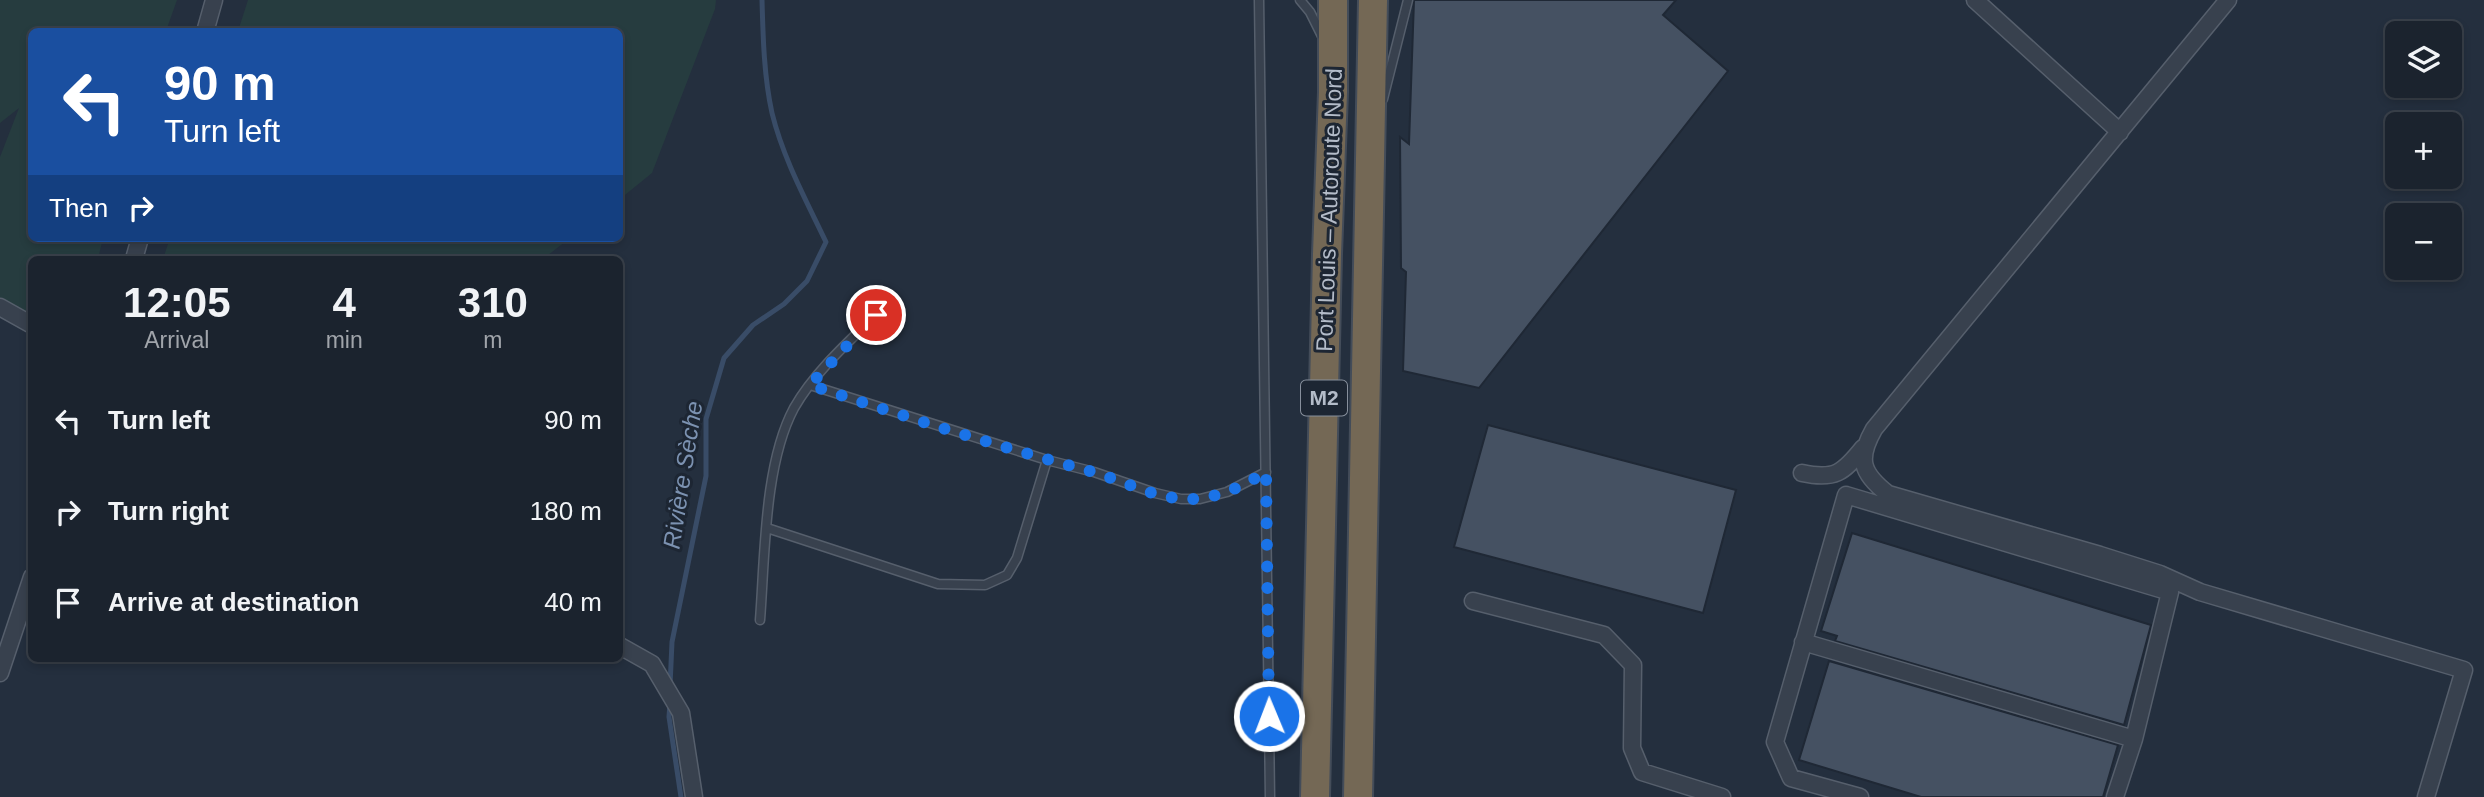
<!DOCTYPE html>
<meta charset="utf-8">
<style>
:root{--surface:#1b232e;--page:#242b36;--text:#f1f3f6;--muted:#a0a4aa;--line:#39404a}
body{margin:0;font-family:Arial,sans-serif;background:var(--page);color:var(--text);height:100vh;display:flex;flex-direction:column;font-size:26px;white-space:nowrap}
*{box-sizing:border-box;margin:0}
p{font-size:23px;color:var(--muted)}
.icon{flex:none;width:38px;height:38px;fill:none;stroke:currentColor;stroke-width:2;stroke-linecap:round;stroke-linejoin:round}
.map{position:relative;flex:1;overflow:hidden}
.details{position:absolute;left:28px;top:256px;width:595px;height:406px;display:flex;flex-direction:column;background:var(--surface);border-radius:10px;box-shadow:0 4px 10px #0003,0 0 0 2px var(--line)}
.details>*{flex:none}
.top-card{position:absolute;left:28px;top:28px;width:595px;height:214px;border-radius:10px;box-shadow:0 4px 10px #0003,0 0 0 2px var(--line);background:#1a4fa0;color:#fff;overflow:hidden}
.buttons{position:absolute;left:2385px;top:21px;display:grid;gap:14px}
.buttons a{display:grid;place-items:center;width:77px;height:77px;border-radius:10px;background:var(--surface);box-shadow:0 4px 10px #0003,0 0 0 2px var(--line);font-size:35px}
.pin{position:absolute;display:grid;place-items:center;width:60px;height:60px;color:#fff;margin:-30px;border:4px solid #fff;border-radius:50%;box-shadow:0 2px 7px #0007}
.me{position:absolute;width:77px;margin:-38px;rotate:359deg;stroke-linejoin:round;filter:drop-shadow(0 0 5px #0008)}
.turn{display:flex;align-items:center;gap:24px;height:147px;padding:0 21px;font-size:32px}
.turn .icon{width:91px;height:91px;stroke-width:2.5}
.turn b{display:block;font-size:49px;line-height:60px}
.then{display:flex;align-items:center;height:66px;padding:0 21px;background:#0003;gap:14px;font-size:26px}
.eta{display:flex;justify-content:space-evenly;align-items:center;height:119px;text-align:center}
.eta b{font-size:42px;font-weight:800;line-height:49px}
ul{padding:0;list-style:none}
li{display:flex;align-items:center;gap:21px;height:91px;padding:0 21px}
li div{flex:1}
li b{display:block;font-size:26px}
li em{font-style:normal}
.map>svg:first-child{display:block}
.green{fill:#263c3f}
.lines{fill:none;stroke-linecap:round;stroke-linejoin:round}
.stream{stroke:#394c67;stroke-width:5}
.building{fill:#455162;stroke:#1f2835;stroke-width:2}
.lane-casing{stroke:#565f6c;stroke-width:11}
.street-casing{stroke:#565f6c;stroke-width:19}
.highway-casing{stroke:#434c59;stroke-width:32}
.lane{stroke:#38414e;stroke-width:8}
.street{stroke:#38414e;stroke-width:16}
.highway{stroke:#746855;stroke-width:28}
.route{stroke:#1a73e8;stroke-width:12;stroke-dasharray:0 21.6}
.labels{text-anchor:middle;stroke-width:6;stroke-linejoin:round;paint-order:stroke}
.shield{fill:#1d2633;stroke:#878f9c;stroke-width:2}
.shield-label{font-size:21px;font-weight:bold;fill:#b4bcc9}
.street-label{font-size:23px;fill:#b4bcc9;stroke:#1d2633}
.water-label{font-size:24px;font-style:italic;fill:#7c92b1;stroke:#1d2633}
</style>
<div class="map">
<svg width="2484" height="797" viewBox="0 0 2484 797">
<rect width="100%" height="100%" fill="#242f3e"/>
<path class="green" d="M0 0H177L166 31 32 32V238H103L98 259H32L31 314 0 299V157L19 108 0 123Z
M248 0H716L715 9 652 173 620 199V32L238 31Z
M170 238H570L543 259H163Z"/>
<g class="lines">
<path class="stream" d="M670 686 672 642 706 476V419L724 358 753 325 784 304 807 281 826 242C806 200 783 158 772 113 764 77 763 37 762 0
M670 703 669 717 681 797"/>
</g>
<path class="building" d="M1414 0H1676L1663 15 1728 71 1479 388 1403 371 1406 272 1401 268 1400 137 1409 144Z
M1488 425 1736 490 1703 613 1454 547Z
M1852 533 2151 625 2124 725 1835 641 1837 636 1821 631Z
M1829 661 2118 745 2103 797H1921L1799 760Z"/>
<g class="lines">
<g class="lane-casing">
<path id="lane" d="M1259 0 1270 797
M1300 0 1310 12 1323 38
M1383 99 1408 0
M810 385 1047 460 1094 472 1155 493 1181 499H1200L1227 492 1266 472
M767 528 938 584 985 585 1007 575 1017 558 1047 460
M760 620C765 556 764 464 794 408 814 373 847 343 876 315"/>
</g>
<g class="street-casing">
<path id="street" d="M1975 0 2120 132
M2228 0 1874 429C1857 459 1861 473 1888 494L2100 555 2160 574 2200 592 2464 670 2426 797
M205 32 214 0
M134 259 140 238
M0 307 32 325
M1802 473C1835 480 1843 473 1863 448
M1473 601 1604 635 1633 665 1632 748 1642 772 1722 797
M1803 642 2134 739
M620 646 652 664 681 713 694 797
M0 673 32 577
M1860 797 1791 778 1775 742 1846 495 2170 592 2134 739 2115 797"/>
</g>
<g class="highway-casing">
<path id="highway" d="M1315 797 1327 254 1333 92V0
M1358 797 1373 0"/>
</g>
<use href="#lane" class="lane"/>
<use href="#street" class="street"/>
<use href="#highway" class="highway"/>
</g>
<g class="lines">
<path class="route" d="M876 315 810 385C903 416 996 446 1090 471 1121 480 1150 496 1182 499 1213 501 1241 487 1266 472L1269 716"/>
</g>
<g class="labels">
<rect class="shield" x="1301" y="380.5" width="46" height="35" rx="5"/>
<g class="shield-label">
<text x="1324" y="405">M2</text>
</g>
<g class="street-label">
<text transform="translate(1329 210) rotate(-88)" y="8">Port Louis – Autoroute Nord</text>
</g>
<g class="water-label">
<text transform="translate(683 475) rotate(-81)" y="8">Rivière Sèche</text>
</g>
</g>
</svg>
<div class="buttons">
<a><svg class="icon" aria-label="layers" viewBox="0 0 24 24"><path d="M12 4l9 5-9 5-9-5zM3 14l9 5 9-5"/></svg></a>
<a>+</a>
<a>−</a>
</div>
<div class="pin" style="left:876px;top:315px;background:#d93025"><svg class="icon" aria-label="arrive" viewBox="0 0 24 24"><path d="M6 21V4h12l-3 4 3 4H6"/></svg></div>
<svg class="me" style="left:1269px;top:716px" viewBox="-20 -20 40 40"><circle r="17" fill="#1a73e8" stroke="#fff" stroke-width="3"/><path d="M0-11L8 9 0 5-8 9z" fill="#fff"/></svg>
<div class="top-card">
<div class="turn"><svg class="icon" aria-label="left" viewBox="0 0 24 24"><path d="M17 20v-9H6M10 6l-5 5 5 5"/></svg><div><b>90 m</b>Turn left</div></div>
<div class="then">Then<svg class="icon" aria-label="right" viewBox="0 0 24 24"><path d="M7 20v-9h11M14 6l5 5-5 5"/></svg></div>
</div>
<section class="details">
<div class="eta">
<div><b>12:05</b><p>Arrival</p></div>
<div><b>4</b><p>min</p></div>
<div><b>310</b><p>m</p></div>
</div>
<ul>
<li><svg class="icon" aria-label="left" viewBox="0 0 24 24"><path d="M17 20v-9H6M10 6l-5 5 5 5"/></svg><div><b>Turn left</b></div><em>90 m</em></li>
<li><svg class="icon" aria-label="right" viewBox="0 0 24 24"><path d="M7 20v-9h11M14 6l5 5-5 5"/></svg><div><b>Turn right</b></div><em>180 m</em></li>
<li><svg class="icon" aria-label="arrive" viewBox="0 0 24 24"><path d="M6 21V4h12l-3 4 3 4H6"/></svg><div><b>Arrive at destination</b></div><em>40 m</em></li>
</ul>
</section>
</div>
